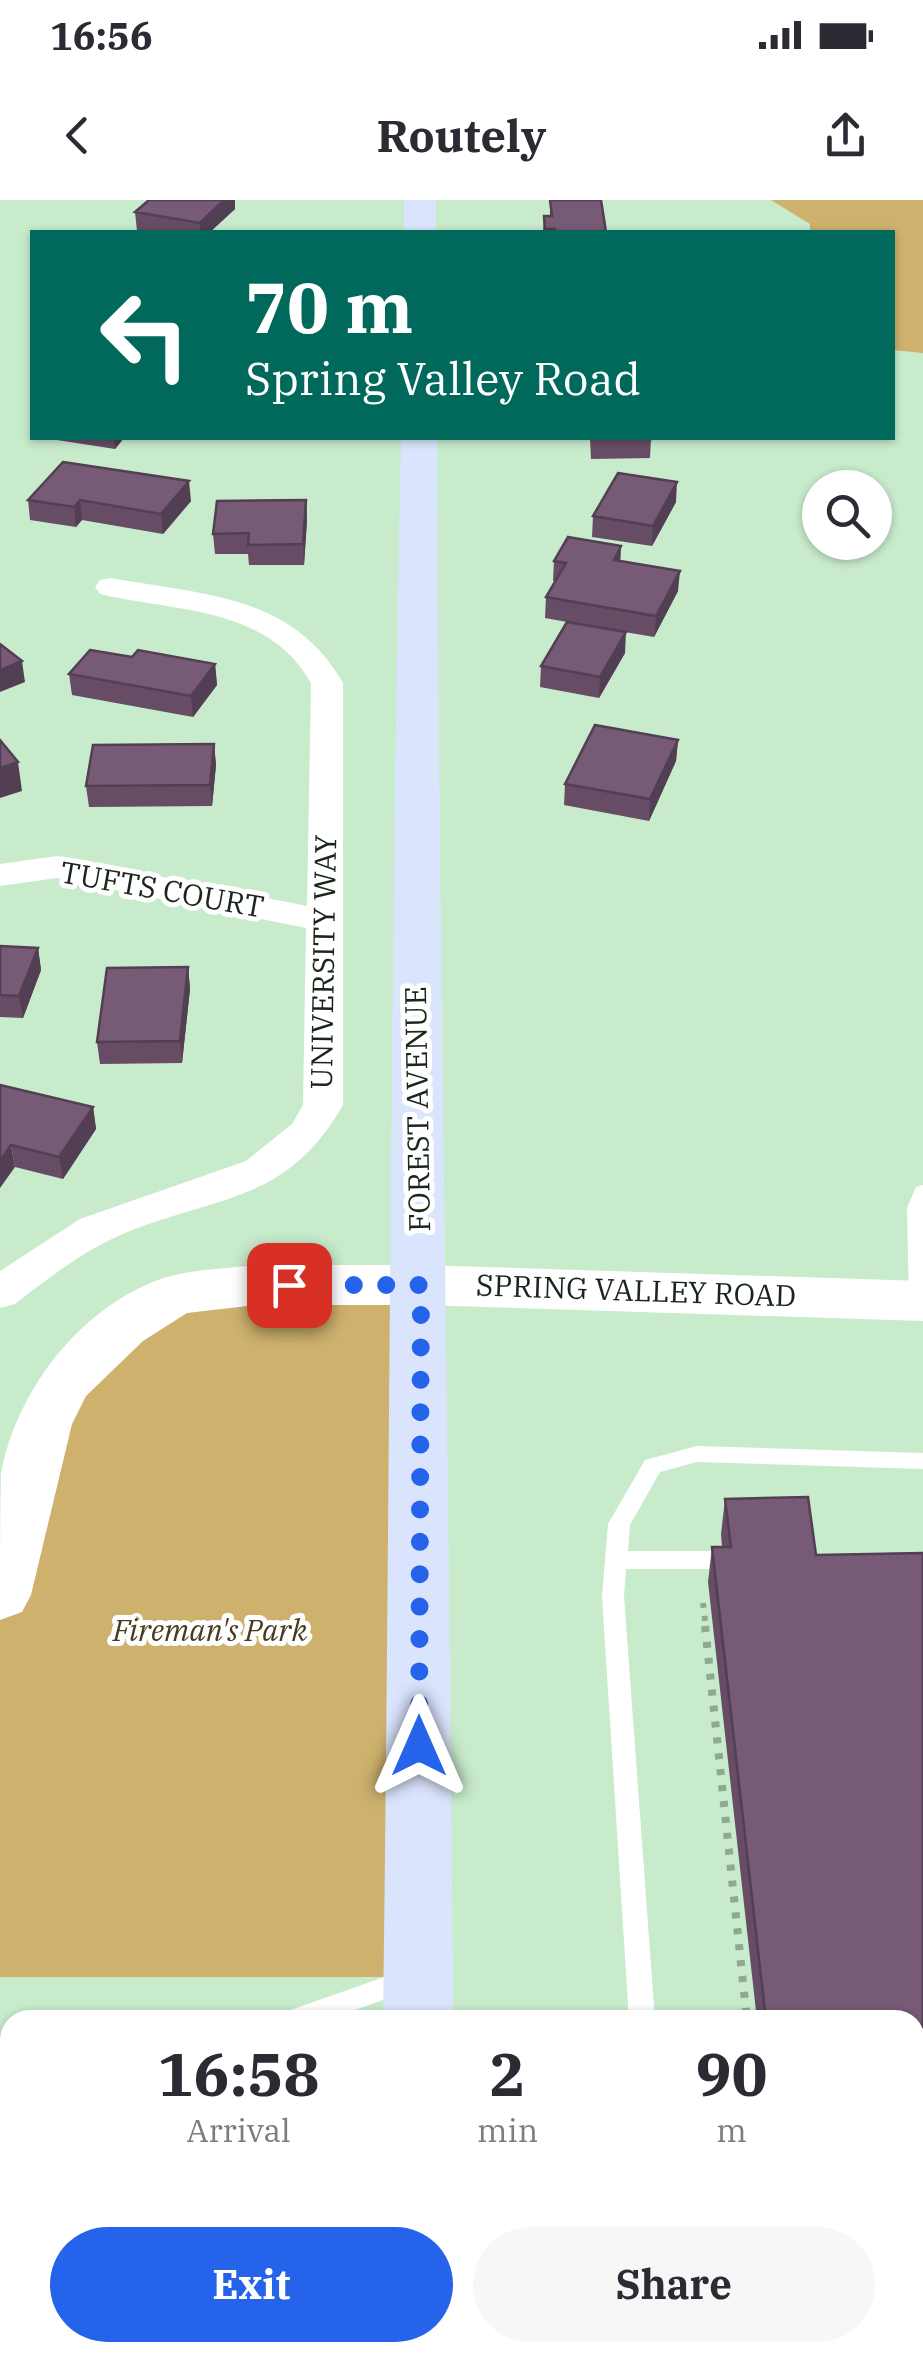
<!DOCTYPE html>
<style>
:root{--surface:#fff;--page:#f7f7f7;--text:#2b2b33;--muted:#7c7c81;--accent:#2563eb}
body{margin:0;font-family:"IBM Plex Serif",serif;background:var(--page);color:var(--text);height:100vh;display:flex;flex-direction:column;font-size:38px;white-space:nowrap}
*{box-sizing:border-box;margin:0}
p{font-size:32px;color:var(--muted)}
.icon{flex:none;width:55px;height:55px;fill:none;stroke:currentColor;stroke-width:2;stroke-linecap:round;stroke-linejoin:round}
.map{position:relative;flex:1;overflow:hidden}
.sheet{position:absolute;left:0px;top:1810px;width:925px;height:352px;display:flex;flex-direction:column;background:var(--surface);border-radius:30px 30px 0 0;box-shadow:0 2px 8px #0004}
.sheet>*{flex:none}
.banner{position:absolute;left:30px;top:30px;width:865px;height:210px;border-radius:0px;box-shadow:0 2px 8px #0004;background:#00695c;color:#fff;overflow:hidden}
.fabs{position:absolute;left:802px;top:270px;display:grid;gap:20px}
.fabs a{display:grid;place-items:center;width:90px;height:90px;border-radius:50%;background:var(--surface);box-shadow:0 2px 8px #0004;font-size:50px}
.pin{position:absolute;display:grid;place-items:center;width:85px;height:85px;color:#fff;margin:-42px;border-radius:20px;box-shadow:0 5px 15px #0006}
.me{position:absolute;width:110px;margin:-55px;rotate:0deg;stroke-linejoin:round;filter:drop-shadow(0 0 8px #0008)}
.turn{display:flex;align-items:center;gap:35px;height:210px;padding:0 50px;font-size:45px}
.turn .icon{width:130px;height:130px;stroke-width:2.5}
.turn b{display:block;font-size:70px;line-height:85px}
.eta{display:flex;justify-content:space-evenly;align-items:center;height:170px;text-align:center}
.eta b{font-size:60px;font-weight:700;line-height:70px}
.button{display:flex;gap:20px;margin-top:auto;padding:20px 50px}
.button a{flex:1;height:115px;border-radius:60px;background:var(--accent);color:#fff;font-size:40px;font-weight:700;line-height:115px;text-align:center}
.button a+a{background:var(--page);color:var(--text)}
.status{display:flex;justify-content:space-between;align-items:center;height:70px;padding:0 50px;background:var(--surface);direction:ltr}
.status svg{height:28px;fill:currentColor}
header{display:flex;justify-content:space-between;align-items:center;height:130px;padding:0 50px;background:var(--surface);font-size:45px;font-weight:700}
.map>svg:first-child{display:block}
.green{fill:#cdb16d}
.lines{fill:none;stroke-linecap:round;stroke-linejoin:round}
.path-far1{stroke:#8ea991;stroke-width:6;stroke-dasharray:5 8;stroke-linecap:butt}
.path{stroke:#8ea991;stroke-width:8;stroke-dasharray:6 10;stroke-linecap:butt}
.lane{fill:#fff;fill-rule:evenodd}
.street{fill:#fff;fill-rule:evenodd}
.secondary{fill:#fff;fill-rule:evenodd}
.primary{fill:#dae4fd;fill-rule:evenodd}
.wall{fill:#664d65}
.shaded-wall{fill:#533f53}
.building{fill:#775a76;stroke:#533f53;stroke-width:2.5}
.route{stroke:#2563eb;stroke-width:18;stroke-dasharray:0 32.4}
.labels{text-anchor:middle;stroke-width:10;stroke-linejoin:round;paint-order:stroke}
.street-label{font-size:30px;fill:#1a261b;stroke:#fff}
.park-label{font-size:30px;font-style:italic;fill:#473b1b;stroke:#fff}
</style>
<div class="status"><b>16:56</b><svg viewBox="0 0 49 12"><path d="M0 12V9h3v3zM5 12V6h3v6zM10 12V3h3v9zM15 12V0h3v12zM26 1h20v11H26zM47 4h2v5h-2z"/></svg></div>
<header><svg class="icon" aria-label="back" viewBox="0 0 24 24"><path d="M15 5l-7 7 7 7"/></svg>Routely<svg class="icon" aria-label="share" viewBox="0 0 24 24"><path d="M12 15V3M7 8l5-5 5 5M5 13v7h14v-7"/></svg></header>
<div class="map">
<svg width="923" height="2161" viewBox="0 0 923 2161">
<rect width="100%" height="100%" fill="#c8ebcc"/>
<path class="green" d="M771 0H923V153L893 150 892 32H810V24Z
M421 1085 418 1777H0V1394L43 1224 174 1095Z"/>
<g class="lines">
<path class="path-far1" d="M703 1403 706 1429"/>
<path class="path" d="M705 1426 747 1820
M915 1961H923"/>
<path class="lane" d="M923 985V1107L919 1108 909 1101 907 1008 916 987Z
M697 1246 923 1253V1269L697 1262 660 1272 630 1325 628 1351H724L732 1354 735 1360 732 1366 724 1369H626L624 1396 655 1820H629L602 1396 608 1324 645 1260Z
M407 1769 416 1772 420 1780 416 1788 327 1820H281L285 1812Z
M915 2054H923V2082H915Z
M124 2152H155L158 2161H128Z
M182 2152H210V2161H182Z
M226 2152H256L252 2161H223Z
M451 2152H485L481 2161H448Z
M652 2152H680L681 2161H653Z"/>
<path class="street" d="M111 378C203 395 292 394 343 483V905C287 1003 219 995 125 1033 84 1050 50 1077 15 1104L0 1108V1071L80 1019 246 961 292 924 303 905 306 728 57 678 0 686V664L57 656 307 706 311 483C268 406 176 412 100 394L95 387 100 380Z"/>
<path class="secondary" d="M256 1065H421L923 1081V1121L421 1105H256L187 1113 143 1141 86 1196 72 1224 31 1395 22 1412 0 1420C0 1373 0 1320 1 1274 16 1192 78 1110 158 1080 188 1069 224 1069 256 1065Z"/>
<path class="primary" d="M404 0H436V32H404Z
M401 238H437C439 765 450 1293 453 1820H383C390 1293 390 765 401 238Z
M378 2152H456V2161H378Z"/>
</g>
<path class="wall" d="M149 0H235V9L210 32H147L137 31 135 12Z
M550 0 606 32H543L544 16H550Z
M57 238H124L115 249 57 240Z
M590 238H651L650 258 591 259Z
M28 300 191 301 163 334 82 320 76 327 30 320Z
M306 300 307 320 304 365H249L248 354H215L213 334Z
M676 302 652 346 592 337 593 316Z
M621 346 620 361 678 391 654 437 607 429 625 453 599 498 540 487 541 466 567 422 545 418 546 397 555 381H553L554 361Z
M132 457 215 464 217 485 193 517 72 495 69 474Z
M678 540 676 561 649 621 564 605 565 584Z
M214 544 216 565 212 606 89 607 86 586Z
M0 746 38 748 41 770 23 818 0 817Z
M188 767 190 789 182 863 100 864 97 842Z
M0 885 93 907 96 929 63 979 15 967Z
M725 1299 816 1355 923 1353V1943H915V1820H757L708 1382 712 1347H722L721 1334Z"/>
<path class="shaded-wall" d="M224 0H235V9L210 32H200V23Z
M114 238H124L115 249Z
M189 281 191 301 163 334 161 314Z
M677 282 676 302 652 346 653 326Z
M80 300 82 320 76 327 74 307Z
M306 300 307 320 304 365 303 344Z
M621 346 620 366 614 360Z
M680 371 678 391 654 437 656 416Z
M626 432 625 453 599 498 600 477Z
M22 461 25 482 0 492V470Z
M215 464 217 485 193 517 191 496Z
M678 540 676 561 649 621 650 599Z
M214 544 216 565 212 606 210 585Z
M18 562 22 591 0 598V568Z
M38 748 41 770 23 818 19 796Z
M188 767 190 789 182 863 180 841Z
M93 907 96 929 63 979 59 957Z
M11 945 15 967 0 988V961Z"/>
<path class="building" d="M149 0H224L200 23 135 12Z
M550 0H601L606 32H555V29H545L544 16H552Z
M592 238H651V239H592Z
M63 262 189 281 161 314 80 300 74 307 28 300Z
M618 273 677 282 653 326 593 316Z
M306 300 303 344 248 345 249 333 213 334 217 301Z
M568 337 621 346 614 360 680 371 656 416 546 397 566 363 554 361Z
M567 422 626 432 600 477 541 466Z
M0 444 22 461 0 470Z
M90 450 132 457 138 450 215 464 191 496 69 474Z
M595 525 678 540 650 599 565 584Z
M0 540 18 562 0 568Z
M214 544 210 585 86 586 93 545Z
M0 746 38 748 19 796 0 795Z
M188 767 180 841 97 842 107 768Z
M0 885 93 907 59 957 11 945 0 961Z
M808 1297 816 1355 923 1353V1911L915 1912V1820H766L712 1347H731L725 1299Z"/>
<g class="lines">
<path class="route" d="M289 1085H421L419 1546"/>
</g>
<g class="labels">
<g class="street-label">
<text transform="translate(162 690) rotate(10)" y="10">TUFTS COURT</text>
<text transform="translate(324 762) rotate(-89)" y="10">UNIVERSITY WAY</text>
<text transform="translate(418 909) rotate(-91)" y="10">FOREST AVENUE</text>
<text transform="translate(636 1091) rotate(2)" y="10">SPRING VALLEY ROAD</text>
</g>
<g class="park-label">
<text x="210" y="1441">Fireman's Park</text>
</g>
</g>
</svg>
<div class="fabs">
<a><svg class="icon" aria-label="search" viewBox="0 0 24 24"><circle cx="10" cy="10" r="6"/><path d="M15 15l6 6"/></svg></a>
</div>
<div class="pin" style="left:289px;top:1085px;background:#d93025"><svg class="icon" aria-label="arrive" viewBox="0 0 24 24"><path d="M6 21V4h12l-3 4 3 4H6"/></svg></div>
<svg class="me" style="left:419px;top:1546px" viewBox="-20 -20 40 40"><path d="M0-17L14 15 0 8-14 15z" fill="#2563eb" stroke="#fff" stroke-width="4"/></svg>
<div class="banner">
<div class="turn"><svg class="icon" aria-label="left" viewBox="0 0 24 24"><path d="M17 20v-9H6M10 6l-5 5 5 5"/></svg><div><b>70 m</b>Spring Valley Road</div></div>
</div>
<section class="sheet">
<div class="eta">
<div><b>16:58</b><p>Arrival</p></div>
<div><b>2</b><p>min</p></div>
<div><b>90</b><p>m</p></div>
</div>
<div class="button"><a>Exit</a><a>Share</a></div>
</section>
</div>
